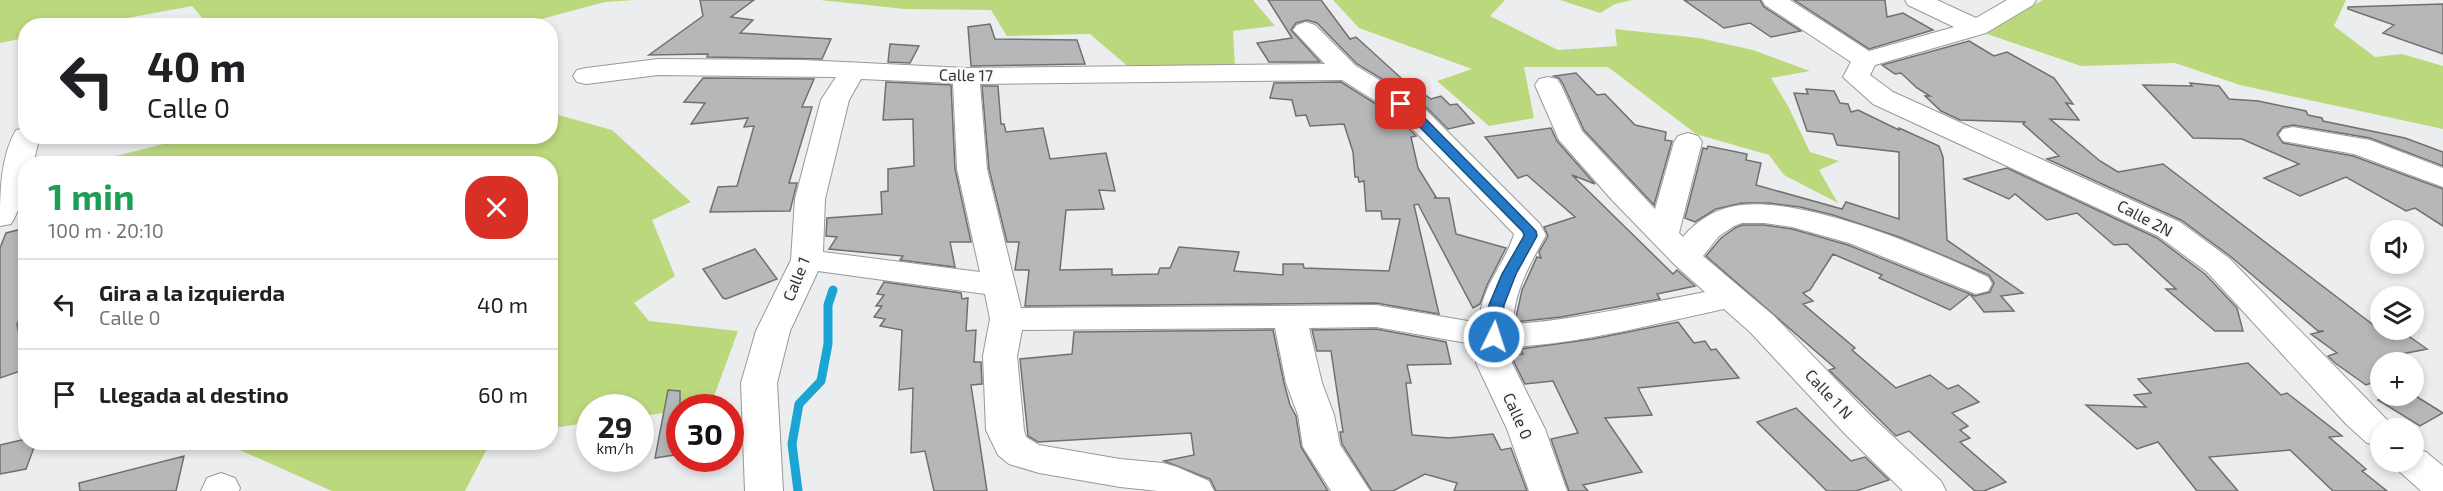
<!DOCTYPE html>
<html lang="es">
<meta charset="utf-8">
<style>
:root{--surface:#fff;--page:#f6f6f6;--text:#202124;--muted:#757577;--line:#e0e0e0}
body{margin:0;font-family:"Exo 2",sans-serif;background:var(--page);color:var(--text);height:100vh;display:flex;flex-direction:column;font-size:22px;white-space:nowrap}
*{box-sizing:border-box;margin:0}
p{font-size:20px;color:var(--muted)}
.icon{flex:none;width:33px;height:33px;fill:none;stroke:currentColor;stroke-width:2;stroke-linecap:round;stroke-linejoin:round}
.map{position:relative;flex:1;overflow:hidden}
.sheet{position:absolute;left:18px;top:156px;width:540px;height:294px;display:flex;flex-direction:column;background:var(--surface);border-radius:24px;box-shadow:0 3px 9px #0003}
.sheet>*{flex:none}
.hud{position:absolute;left:18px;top:18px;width:540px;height:126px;border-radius:24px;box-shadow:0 3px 9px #0003;background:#fff;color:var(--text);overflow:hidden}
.buttons{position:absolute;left:2370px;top:220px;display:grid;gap:12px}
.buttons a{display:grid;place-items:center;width:54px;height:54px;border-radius:50%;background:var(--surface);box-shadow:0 3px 9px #0003;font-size:30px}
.speed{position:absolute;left:576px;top:394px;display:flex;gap:12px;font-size:30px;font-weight:700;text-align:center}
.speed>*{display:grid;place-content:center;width:78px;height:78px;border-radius:50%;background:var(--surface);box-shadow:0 3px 9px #0003;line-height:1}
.speed small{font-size:15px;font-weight:400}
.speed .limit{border:9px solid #d22;background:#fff;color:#111}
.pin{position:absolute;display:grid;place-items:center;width:51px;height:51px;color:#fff;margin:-26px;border-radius:12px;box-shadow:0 3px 9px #0006}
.me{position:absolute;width:66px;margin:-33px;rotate:4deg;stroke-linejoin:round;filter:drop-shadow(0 0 4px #0008)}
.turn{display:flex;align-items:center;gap:21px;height:126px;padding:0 30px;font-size:27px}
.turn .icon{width:78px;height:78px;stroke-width:2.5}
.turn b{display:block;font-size:42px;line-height:51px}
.round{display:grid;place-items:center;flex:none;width:63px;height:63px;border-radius:24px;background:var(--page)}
.head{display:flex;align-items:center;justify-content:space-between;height:102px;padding:0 30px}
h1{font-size:36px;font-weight:700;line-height:45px;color:#1e9e55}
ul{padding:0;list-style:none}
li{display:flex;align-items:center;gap:18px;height:90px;padding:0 30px;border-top:2px solid var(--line)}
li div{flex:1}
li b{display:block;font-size:22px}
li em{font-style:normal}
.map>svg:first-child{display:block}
.green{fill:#bcd87d}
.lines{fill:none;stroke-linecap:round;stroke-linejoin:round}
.stream{stroke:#1aa5d4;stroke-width:9}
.building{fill:#b6b7b9;stroke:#6f7072;stroke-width:1.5}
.street-casing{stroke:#98999a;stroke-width:2}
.street{fill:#fff;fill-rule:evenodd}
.route{fill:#257ac8;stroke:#184f82;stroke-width:1.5}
.labels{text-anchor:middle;stroke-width:5;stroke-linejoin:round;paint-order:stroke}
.street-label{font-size:16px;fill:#323333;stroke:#f9fbfc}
</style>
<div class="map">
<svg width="2443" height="491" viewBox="0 0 2443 491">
<rect width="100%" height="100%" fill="#ecedef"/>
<path class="green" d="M0 0H634L605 2 519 25H208L192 6 90 25 26 26 25 38 0 43Z
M820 0H1253L1275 26 1233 31 1235 67 1131 69 1090 34 1007 36 991 10 905 9Z
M1333 0H1505L1490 16 1558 50 1617 46 1615 29 1699 38 1753 50 1810 71 1771 78 1788 106 1810 152 1839 161 1819 170 1838 203 1784 175 1769 155 1696 134 1608 67H1524L1534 118 1489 126 1437 81 1472 69 1359 28Z
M1560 0H1632L1615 4 1600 13Z
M2043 0H2346L2334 26 2375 57 2402 54 2443 66V129L2240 85 2175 63 2081 66 1981 32Z
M551 113 612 130 691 202 652 220 675 276 634 303 649 321 738 331 710 407 680 408 679 411 641 416 640 408H590L589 423 551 428 550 164H84L195 136H550Z
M224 443H490L465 491H332Z"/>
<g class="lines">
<path class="stream" d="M798 491 792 444 799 404 821 381 828 344V305L833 290"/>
</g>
<path class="building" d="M700 0H754L731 17 753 20 740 33 831 39 822 59 707 57 708 54 649 55 703 16Z
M1268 0H1321L1350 39 1356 37 1401 78 1431 99 1441 96 1450 105 1457 104 1474 123 1448 129 1422 103 1357 64 1317 23 1307 20 1296 23 1291 30 1320 62H1269L1257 43 1292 38Z
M1684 0H1760L1764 7 1801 31 1771 37 1750 23 1724 28Z
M1794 0H1885L1887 17 1903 13 1933 30 1869 49Z
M2443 4V54L2383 33 2394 25 2348 9V7Z
M990 24 995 39 1077 40 1085 64 971 66 968 27Z
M1969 41 1994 56 2007 52 2054 78 2073 104 2066 103 2079 120 2050 119 2100 161 2118 172 2163 164 2380 330H2400L2427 349 2397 355 2409 363H2380V380L2366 385 2335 363 2328 356 2337 353 2311 334 2324 331H2318L2230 256 2181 220 2047 159 2059 156 2023 124 2025 122 1960 120 1941 111 1925 96H1930L1917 88 1901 73 1895 74 1882 65Z
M890 44 919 46 910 63 888 62Z
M1576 73 1597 95 1605 94 1635 125 1666 132 1665 140 1672 141 1654 205 1584 130 1563 84 1559 78 1554 76Z
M703 78 814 79 802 107H812L789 183H797L790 211 710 212 718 187 737 186 754 126 744 127 748 118 691 124 705 103 684 102Z
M886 82 951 85 955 169 971 242H950L955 267 900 260 903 256 829 249 837 237 826 236 827 218 882 214 881 192 888 191V169L914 166 913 119 883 120Z
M1341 82 1400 119 1416 136 1411 137 1418 168 1436 197 1434 198H1449L1456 234 1506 248 1487 285 1480 304 1473 308 1418 204 1414 205 1439 314 1376 303 1025 306 1029 270H1015L1019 242H1007L989 169 982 86H998L1001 124H1004L1006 132 1043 128 1050 159 1106 153 1115 191 1099 190 1104 209 1066 210 1060 270 1112 269V275L1158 274 1160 268H1170L1179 247 1239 252 1234 271 1283 275V264H1303L1304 268 1389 271 1400 219H1382L1381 211H1366L1364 181 1359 182 1358 177H1355L1353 152 1344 124 1310 126 1306 115 1296 116 1292 100 1270 98 1274 83Z
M2190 83 2219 86 2229 99 2258 101 2306 111 2308 115 2322 118 2323 121 2405 138 2443 152V166L2370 138 2293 125 2283 127 2277 134 2283 143 2353 156 2443 189V226L2415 208 2406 211 2346 177 2300 196 2264 178 2299 164 2242 139 2193 138 2143 85 2192 86Z
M1806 89 1834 91 1840 103 1848 104 1851 112 1858 110 1899 130V128L1939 146 1943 157 1947 240 2023 293 2001 296 2014 311 1984 312 1970 294 1950 310 1879 278 1882 275 1833 254 1810 290 1803 293 1813 301 1803 304 1855 348 1852 350 1896 388 1930 375 1948 389 1958 385 1979 402 1952 413 1968 426 1960 430 1970 438 1960 442 2006 482 1984 491H1975L1909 431 1896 436 1829 370 1835 368 1706 256 1721 238 1735 228 1742 225H1764L1792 229 1848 245 1975 296 1990 292 1994 283 1989 275 1902 238 1833 215 1800 207 1769 203H1742L1716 209 1695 222 1685 218 1703 148 1707 149 1708 146 1747 154 1746 160 1761 163 1756 185 1842 209 1846 202 1899 219V152L1837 145 1833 134 1807 131 1794 93 1808 94Z
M1551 128 1557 141 1595 184 1572 175 1673 274 1677 270 1695 286 1657 294 1660 299 1633 304 1561 317 1515 322 1522 290 1537 257 1541 258 1539 252 1548 236 1544 227 1575 217 1527 175 1518 178 1485 137Z
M2007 168 2157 238 2205 274 2237 308 2243 331H2215L2166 289H2176L2127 244 2114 245 2077 213 2047 220 2015 194 2009 199 1964 179Z
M26 228V306L17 324 26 369 0 378V248L6 233Z
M755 249 777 279 726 299 723 298 703 269Z
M884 282 961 293 962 299 968 298 966 331 976 330 974 362H981L982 384 971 385 987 491H934L925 451 911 453 913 388 899 390 902 330 880 326 885 319 874 317 882 306H876L884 295 877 294Z
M1678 322 1694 343 1705 341 1711 350 1716 349 1739 378 1638 388 1652 415 1605 418 1642 472 1583 485 1588 491H1569L1551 439 1578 433 1553 381 1525 384 1514 362V355L1523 354 1520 349 1593 339Z
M1376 329 1446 342 1451 364 1407 365 1411 383H1406L1412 435 1449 438 1493 434 1501 450 1511 448 1527 491H1454L1457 483 1425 474 1393 491H1372L1342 444 1340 432H1343L1331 351H1317L1312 330Z
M1273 330 1284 383 1290 405 1296 416 1301 447 1328 491H1216L1210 479 1164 461 1194 455 1191 433 1038 442 1028 436 1020 359 1072 354 1074 332Z
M2248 363 2281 395 2287 393 2342 436 2329 437 2366 469 2362 471 2387 491H2333L2290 450 2209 457 2238 491H2197L2158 442 2137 449 2086 405 2146 407 2134 395 2151 393 2138 379Z
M668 390 680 391V454L655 458Z
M2414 395 2443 413 2420 426 2378 400 2386 396Z
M1796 408 1851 461 1865 457 1889 480 1856 491H1827L1757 422Z
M26 439V442H36L26 469 0 474V445Z
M184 456 176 491H80L79 483Z"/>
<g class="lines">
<g class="street-casing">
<path id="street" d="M1762 0H1790L1869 51 1954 27 1908 5 1905 0H1937L1976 18 2007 0H2036L2033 5 1986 33 1875 65 1870 75 1893 92 2180 222 2229 258 2396 429H2380V446L2367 443 2346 424 2207 272 2158 236 1873 104 1843 77 1851 62 1765 5Z
M1306 22 1315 25 1356 66 1421 105 1540 224 1546 235C1530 264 1514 291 1513 324 1578 320 1641 304 1705 292L1675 265 1612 200 1559 140 1535 85 1539 79 1548 77 1557 79 1561 85 1582 131 1655 209 1674 142 1678 136 1688 133 1698 136 1702 142 1679 233 1683 237C1698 219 1719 207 1742 205 1807 198 1928 248 1988 277L1992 284 1988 291 1976 294 1849 243 1792 227 1764 223H1742L1734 226 1719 236 1703 256 1774 316 1871 416 1941 481 1946 491H1903L1845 434 1750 332 1724 309C1654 324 1584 343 1512 347V363L1545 429 1567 491H1529L1507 429 1476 363 1478 345 1376 327 1309 328 1322 383 1334 415 1340 445 1370 491H1331L1303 447 1298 415 1286 383 1275 328 1022 330 1017 356 1024 430 1026 437 1039 445 1120 459 1163 463 1177 467 1209 481 1214 491H1158L1120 487 1039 473 1009 464 998 455 986 430 983 356 990 319 985 294 818 271 790 331 777 383 783 491H745L741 383 756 331 791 260 795 199 821 100 836 77 658 75 586 84 577 82 573 76 577 70 586 68 658 59 803 60 966 68 1325 64 1293 30 1297 25ZM861 79 953 83 957 169 980 272 823 252 825 199 849 100ZM1342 80 1401 117 1514 234C1504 267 1482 283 1479 323L1376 305 1021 308 987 169 980 84Z
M2293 127 2370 140 2443 168V187L2354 154 2283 141 2279 135 2283 129Z
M26 128V136H40L33 164H26C26 185 23 205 11 224L0 226C0 195 0 157 16 130Z
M2414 448 2426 452 2443 466V491H2421L2400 472 2394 462H2414Z
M221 473 235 478 240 488 239 491H201L207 478Z"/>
</g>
<use href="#street" class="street"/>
</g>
<path class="route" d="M1401 101 1415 108 1536 231 1537 236 1516 274 1504 305 1500 341 1494 342 1487 337 1489 305 1502 274 1524 236 1523 232 1407 114 1395 104Z"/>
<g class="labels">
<g class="street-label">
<text transform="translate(966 75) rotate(1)" y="6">Calle 17</text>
<text transform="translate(2145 218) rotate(28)" y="6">Calle 2N</text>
<text transform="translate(796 279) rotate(-68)" y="6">Calle 1</text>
<text transform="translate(1829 394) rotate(47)" y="6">Calle 1 N</text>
<text transform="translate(1518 416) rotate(66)" y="6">Calle 0</text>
</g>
</g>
</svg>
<div class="buttons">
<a><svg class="icon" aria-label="sound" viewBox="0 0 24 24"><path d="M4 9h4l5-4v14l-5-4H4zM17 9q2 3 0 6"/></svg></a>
<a><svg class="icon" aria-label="layers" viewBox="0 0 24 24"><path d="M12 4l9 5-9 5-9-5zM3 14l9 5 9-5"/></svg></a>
<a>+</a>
<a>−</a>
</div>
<div class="speed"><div>29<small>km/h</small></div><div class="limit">30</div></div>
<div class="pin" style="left:1401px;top:104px;background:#d93025"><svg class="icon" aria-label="arrive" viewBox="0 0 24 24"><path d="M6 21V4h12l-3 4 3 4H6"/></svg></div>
<svg class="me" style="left:1494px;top:337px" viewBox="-20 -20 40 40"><circle r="17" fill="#257ac8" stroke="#fff" stroke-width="3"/><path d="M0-11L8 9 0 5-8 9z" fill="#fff"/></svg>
<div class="hud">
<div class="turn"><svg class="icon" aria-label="left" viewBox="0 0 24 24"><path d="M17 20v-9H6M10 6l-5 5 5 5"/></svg><div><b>40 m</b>Calle 0</div></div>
</div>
<section class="sheet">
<div class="head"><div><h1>1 min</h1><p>100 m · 20:10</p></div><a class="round" style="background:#d93025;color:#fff"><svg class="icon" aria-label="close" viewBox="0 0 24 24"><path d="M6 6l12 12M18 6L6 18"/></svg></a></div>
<ul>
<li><svg class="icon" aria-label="left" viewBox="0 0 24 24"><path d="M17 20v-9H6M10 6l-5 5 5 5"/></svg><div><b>Gira a la izquierda</b><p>Calle 0</p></div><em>40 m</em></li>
<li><svg class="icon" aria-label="arrive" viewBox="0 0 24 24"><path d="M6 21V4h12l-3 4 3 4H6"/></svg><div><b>Llegada al destino</b></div><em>60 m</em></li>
</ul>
</section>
</div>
